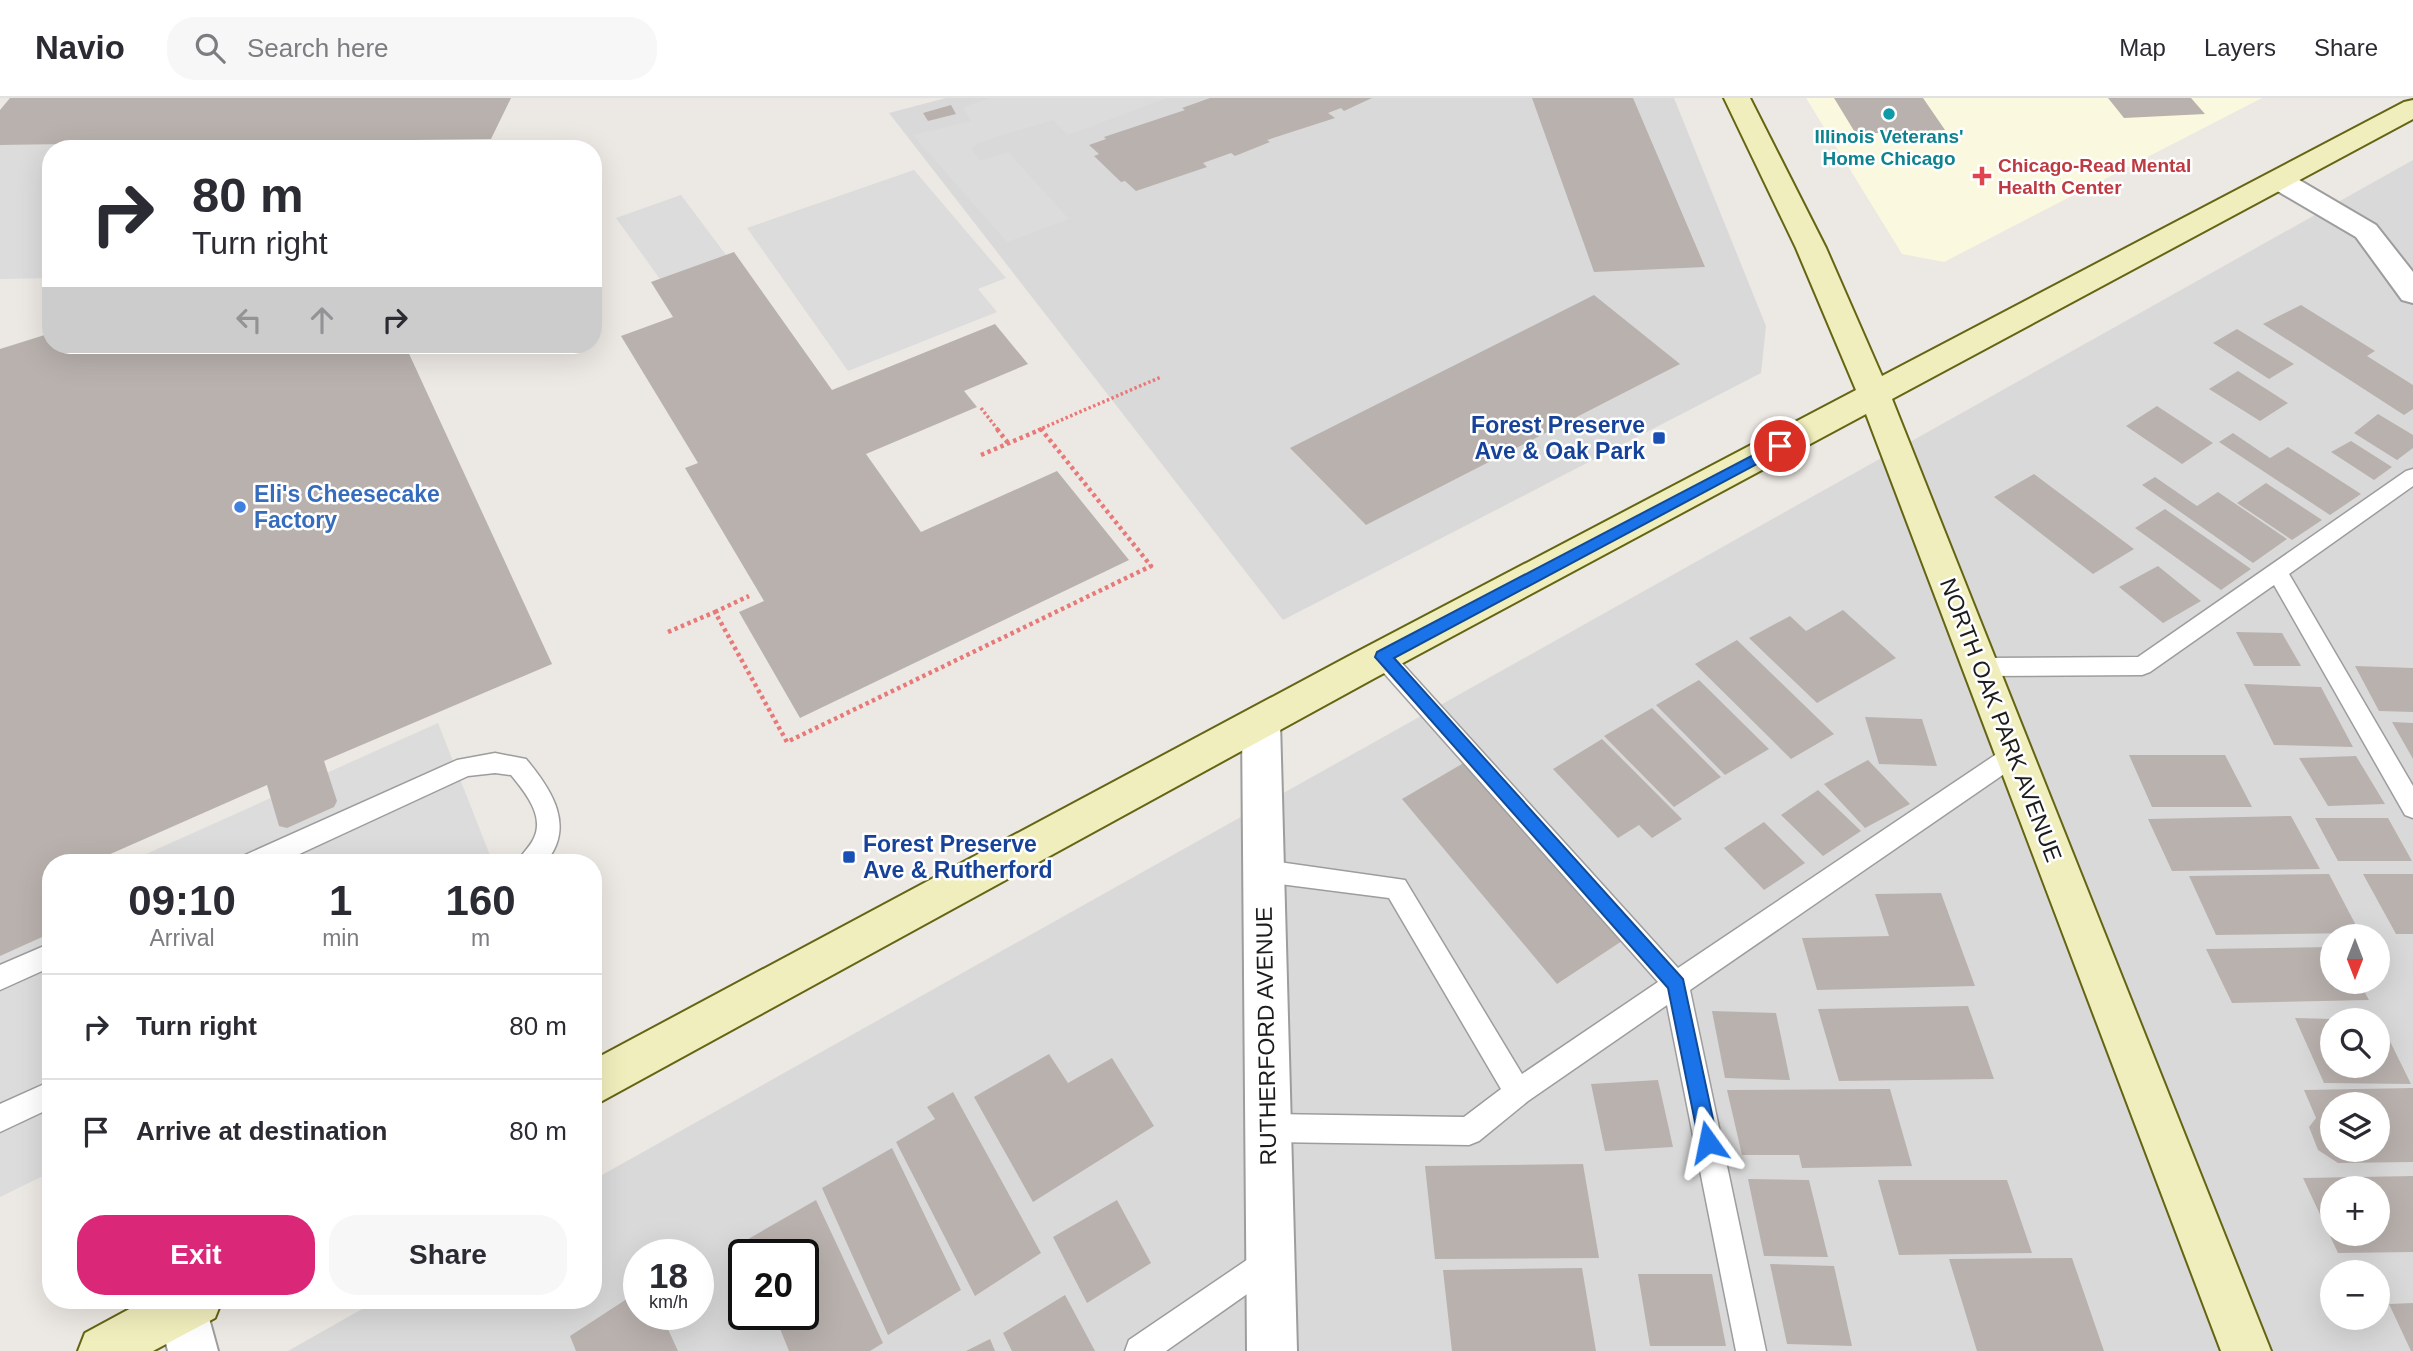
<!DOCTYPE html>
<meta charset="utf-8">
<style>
:root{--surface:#fff;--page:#f7f7f7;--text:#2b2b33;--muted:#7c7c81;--line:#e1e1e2;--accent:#db2777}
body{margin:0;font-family:Helvetica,sans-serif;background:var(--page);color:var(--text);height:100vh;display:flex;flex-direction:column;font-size:26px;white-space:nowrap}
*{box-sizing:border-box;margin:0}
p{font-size:23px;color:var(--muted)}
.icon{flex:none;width:38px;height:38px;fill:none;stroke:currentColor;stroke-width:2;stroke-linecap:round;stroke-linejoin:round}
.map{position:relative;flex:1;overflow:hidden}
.sheet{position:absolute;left:42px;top:756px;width:560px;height:455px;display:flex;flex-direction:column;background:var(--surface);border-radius:28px;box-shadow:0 7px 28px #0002}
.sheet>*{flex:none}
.guide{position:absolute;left:42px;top:42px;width:560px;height:214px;border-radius:28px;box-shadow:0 7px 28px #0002;background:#fff;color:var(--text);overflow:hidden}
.needle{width:46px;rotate:180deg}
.fabs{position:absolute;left:2320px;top:826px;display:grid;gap:14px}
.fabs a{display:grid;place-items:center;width:70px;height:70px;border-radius:50%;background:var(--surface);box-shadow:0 7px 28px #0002;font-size:35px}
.speed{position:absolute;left:623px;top:1141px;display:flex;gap:14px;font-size:35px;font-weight:700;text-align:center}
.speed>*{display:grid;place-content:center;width:91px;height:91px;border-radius:50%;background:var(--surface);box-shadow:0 7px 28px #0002;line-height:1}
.speed small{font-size:18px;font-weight:400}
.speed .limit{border:4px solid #111;border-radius:10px;background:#fff;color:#111}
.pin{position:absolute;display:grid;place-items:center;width:60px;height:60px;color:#fff;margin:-30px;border:4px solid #fff;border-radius:50%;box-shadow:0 2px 7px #0007}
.me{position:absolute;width:77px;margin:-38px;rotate:348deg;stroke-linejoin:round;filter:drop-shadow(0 0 5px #0008)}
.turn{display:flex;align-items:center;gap:24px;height:147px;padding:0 35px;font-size:32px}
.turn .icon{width:91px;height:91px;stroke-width:2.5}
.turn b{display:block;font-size:49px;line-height:60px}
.lanes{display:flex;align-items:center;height:66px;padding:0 35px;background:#0003;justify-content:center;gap:35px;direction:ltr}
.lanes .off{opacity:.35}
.eta{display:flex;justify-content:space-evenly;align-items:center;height:119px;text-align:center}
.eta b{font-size:42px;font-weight:700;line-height:49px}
.button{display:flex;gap:14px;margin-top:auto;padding:14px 35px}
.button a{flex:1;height:80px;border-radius:28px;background:var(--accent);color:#fff;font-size:28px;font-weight:700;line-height:80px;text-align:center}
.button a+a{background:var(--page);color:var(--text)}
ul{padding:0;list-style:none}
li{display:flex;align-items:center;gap:21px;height:105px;padding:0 35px;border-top:2px solid var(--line)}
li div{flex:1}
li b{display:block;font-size:26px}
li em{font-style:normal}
header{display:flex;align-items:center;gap:42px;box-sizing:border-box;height:98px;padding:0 35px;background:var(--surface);border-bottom:2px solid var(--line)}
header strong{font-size:33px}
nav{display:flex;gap:38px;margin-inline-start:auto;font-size:24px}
.search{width:490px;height:63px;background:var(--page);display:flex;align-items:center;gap:18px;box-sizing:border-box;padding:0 24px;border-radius:28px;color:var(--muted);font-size:26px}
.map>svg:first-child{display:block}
.residential{fill:#dad9da;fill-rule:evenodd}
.education{fill:#faf8de}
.parking{fill:#dcdcdc}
.building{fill:#b9b1ad;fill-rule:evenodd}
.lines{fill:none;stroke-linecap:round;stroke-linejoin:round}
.lane-casing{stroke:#9d9d9d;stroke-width:3}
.street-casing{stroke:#9d9d9d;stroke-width:4}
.secondary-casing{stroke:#646512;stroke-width:4}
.path-far1{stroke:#e77a79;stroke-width:3.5;stroke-dasharray:2.5 2.5;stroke-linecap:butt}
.path{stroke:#e77a79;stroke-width:4.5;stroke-dasharray:3.5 3.5;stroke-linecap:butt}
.lane{fill:#fff;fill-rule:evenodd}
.street{fill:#fff;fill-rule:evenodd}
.secondary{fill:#f1eebd;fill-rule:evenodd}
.route{fill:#1a73e8;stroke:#114b97;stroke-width:2}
.culture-dot{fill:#0f9aa8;stroke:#fff;stroke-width:2.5}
.health-dot{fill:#e0444e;stroke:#fff;stroke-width:2.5}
.transit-dot{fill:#1a4fb4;stroke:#fff;stroke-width:2.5}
.shop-dot{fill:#3f7fe0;stroke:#fff;stroke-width:2.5}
.labels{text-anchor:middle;stroke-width:5;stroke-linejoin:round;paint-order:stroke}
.far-culture-label{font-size:19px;font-weight:bold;fill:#0d838f;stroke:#fff}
.far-health-label{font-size:19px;font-weight:bold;fill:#be3a42;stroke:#fff;text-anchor:start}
.transit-label{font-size:23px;font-weight:bold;fill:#164399;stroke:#fff;text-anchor:end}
.shop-label{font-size:23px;font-weight:bold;fill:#366cbe;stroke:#fff;text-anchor:start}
.street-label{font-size:23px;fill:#1c1c1c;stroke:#fff}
</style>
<header>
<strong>Navio</strong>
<div class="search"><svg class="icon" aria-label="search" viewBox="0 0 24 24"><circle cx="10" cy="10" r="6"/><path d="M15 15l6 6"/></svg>Search here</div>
<nav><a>Map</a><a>Layers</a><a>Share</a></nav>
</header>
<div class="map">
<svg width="2413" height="1253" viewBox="0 0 2413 1253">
<rect width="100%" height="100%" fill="#ece8e3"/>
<path class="residential" d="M946 0H1674L1766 228 1761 275 1283 522 889 15Z
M2413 62V1253H288L378 1202H593V1082ZM2333 838H2378V884H2333ZM2333 922H2378V968H2333ZM2333 1006H2378V1052H2333ZM2333 1090H2378V1136H2333ZM639 1157H698V1216H639ZM744 1157H803V1216H744ZM2333 1174H2378V1220H2333Z"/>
<path class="education" d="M1806 0H2262L1944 164 1902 156Z"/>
<path class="parking" d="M990 0H1167L1068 37 1053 22 977 45 972 50 973 54 980 63 1008 54 1069 121 1007 144 913 37 971 23 963 9Z
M298 44 294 51H51V180L0 181V47Z
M914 72 1006 180 978 191 997 214 848 273 747 130Z
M681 97 726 157 660 181 616 120Z
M438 625 493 765H126Z
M51 799V1074L0 1099V821Z"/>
<path class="building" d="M10 0H511L491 41 0 47V12Z
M1210 0H1372L1344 13 1341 10 1328 15 1335 20 1267 42 1270 44 1235 58 1231 55 1203 65 1207 69 1136 93 1125 83 1121 84 1094 58 1099 56 1089 47 1106 41 1104 39 1185 12 1182 10Z
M1532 0H1633L1705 169 1594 174Z
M1834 0H1923L1945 32 1856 36Z
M2108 0H2191L2205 16 2124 20Z
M951 7 956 16 928 23 923 15Z
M734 154 832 292 995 226 1028 266 964 293 977 309 866 356 921 434 1057 373 1129 462 800 620 739 514 764 503 685 370 698 365 621 238 673 219 651 184Z
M1594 197 1680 266 1366 427 1290 350Z
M2301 207 2375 253 2367 258 2413 287V311L2404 317 2263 226Z
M2237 231 2294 266 2269 281 2213 245Z
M51 235V247H405L552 566 324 663 337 703 334 709 287 730 279 728 267 687 90 765H51V835L0 858V251Z
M2238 273 2288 305 2260 323 2209 291Z
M2157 308 2213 345 2182 366 2126 328Z
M2378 316 2413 337V350L2397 362 2354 335Z
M2233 335 2270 360 2288 349 2361 396 2330 417 2219 344Z
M2351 343 2392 369 2374 382 2331 354Z
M2034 376 2134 451 2093 476 1994 399Z
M2155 379 2197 408 2218 394 2287 441 2253 465 2142 387Z
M2266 385 2322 422 2292 442 2237 405Z
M2165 411 2251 471 2221 492 2135 430Z
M2158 468 2201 503 2163 525 2119 489Z
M1843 512 1896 560 1817 605 1749 540 1790 518 1806 533Z
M2236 534 2282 535 2301 568H2254Z
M1737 542 1834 636 1791 661 1695 566Z
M2355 568 2413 570V614L2379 613Z
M1699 582 1769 651 1725 677 1656 607Z
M2244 586 2321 589 2353 649 2274 647Z
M1652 610 1721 679 1674 709 1604 638Z
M1865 619 1922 621 1937 668 1879 666Z
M2392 624 2413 625V661Z
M1602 641 1682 721 1652 740 1639 727 1618 740 1553 671Z
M2129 657H2225L2252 709H2152Z
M2356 658 2385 706 2328 708 2299 660Z
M1868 662 1910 706 1865 730 1824 686Z
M1467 663 1625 841 1557 886 1402 701Z
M1818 692 1861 733 1823 758 1781 717Z
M2291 718 2320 771 2172 773 2148 721Z
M2315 720H2388L2412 763H2338Z
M1764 724 1805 765 1764 792 1724 750Z
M2329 776 2360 835 2216 837 2189 778Z
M2363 776H2413V836H2396Z
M1941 795 1975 888 1817 892 1802 840 1889 838 1875 796Z
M2333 849V884H2359L2369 902 2232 905 2206 851Z
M1968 908 1994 981 1839 983 1818 911Z
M1712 913 1776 915 1790 982 1725 980Z
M2378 919 2411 986 2324 985 2295 920 2333 921V968H2378Z
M1049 956 1068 985 1112 960 1154 1028 1033 1104 974 999Z
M1658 982 1673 1049 1605 1053 1591 986Z
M2413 990V1064L2338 1065 2318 1052 2309 1029 2316 1020 2304 992ZM2333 1006H2378V1052H2333Z
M1890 991 1912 1068 1802 1070 1799 1057H1742L1727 992Z
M953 994 1041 1155 975 1198 896 1044 935 1021 927 1009Z
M892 1050 961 1192 888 1237 822 1090Z
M1583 1066 1599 1160 1435 1161 1425 1068Z
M2413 1078V1154L2338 1155 2303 1080ZM2333 1090H2378V1136H2333Z
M1748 1081 1809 1082 1828 1159 1764 1158Z
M1878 1082H2007L2032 1155 1899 1157Z
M816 1102 883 1245 870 1253H789L774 1216H803V1157H748L743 1144Z
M1117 1102 1151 1165 1087 1205 1053 1139Z
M2072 1160 2104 1253H1977L1949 1161Z
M1770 1166 1834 1168 1852 1248 1787 1246Z
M1582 1170 1596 1253H1452L1443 1172Z
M1638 1176H1712L1726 1248H1650Z
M639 1193V1216H661L678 1253H576L570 1238Z
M1065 1197 1095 1253H1012L1003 1235Z
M2413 1205V1253H2411L2389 1206Z
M990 1241 995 1253H966Z"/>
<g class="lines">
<g class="lane-casing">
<path id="lane" d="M2413 371V388L2289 476 2413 688V720L2405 717 2274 487 2150 574 2142 577 1981 578 1973 575 1970 569 1973 563 1981 560 2138 559 2406 373Z
M1383 550 1391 553 1678 870 2007 649 2015 646 2023 649 2027 656 2023 663 1690 892 1766 1253H1736L1667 907 1528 1003 1479 1043 1469 1047 1268 1044 1258 1040 1254 1030 1258 1020 1268 1016 1464 1019 1501 991 1389 800 1264 784 1255 781 1252 773 1255 765 1264 762 1405 782 1522 976 1658 884 1375 565 1372 559 1375 553Z
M495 655 526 661C552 692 576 729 545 765H517C521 756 529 750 533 742 546 719 525 694 511 677L495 675 468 678 280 765H242L245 757 457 662Z
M51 845V869L0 892V867Z
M51 983V1010L0 1034V1006Z
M1270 1149 1280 1153 1284 1163 1280 1173 1166 1253H1125L1129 1242 1260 1153Z"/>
</g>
<g class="street-casing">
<path id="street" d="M2279 74 2289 76 2376 127 2413 174V205L2402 202 2356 139 2269 88 2265 82 2269 76Z
M1261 608 1275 613 1280 624 1297 1253H1247L1242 624 1247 613Z
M160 1202H204L218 1253H168L157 1210Z"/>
</g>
<g class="secondary-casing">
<path id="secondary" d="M1724 0H1750L1826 150 1882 278 2404 4 2413 2V21L1892 301 2271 1253H2221L1866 316 1373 581 593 1008V962L1347 559 1856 292 1796 150Z
M146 1202H222L215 1220 153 1253H78L85 1235Z"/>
</g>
<path class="path-far1" d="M981 310 998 332
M1038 332 1161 279"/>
<path class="path" d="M997 331 1008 345
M981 357 1042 331
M715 514 749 498
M668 534 715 514 787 644 1151 468 1041 331"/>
<use href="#lane" class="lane"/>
<use href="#street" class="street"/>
<use href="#secondary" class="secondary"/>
</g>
<path class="route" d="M1780 343 1785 344V351L1394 560 1683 881 1718 1044 1715 1050 1708 1053 1701 1050 1699 1044 1668 890 1375 559 1377 554Z"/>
<circle class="culture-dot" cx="1889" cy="16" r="7"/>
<path class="health-dot" d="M1978.5 67.5h7v7h7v7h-7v7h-7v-7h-7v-7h7z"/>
<g class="transit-dot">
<rect x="1652" y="333" width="14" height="14" rx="3.5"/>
<rect x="842" y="752" width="14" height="14" rx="3.5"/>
</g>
<circle class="shop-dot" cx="240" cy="409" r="7"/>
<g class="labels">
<g class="far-culture-label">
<text x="1889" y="45">Illinois Veterans'<tspan x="1889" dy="22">Home Chicago</tspan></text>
</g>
<g class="far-health-label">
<text x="1998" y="74">Chicago-Read Mental<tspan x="1998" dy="22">Health Center</tspan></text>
</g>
<g class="transit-label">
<text x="1645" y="335">Forest Preserve<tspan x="1645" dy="26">Ave &amp; Oak Park</tspan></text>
<text x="863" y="754" text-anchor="start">Forest Preserve<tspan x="863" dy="26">Ave &amp; Rutherford</tspan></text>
</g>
<g class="shop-label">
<text x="254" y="404">Eli's Cheesecake<tspan x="254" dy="26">Factory</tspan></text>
</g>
<g class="street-label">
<text transform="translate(2001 622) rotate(69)" y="8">NORTH OAK PARK AVENUE</text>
<text transform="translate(1266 938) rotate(-91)" y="8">RUTHERFORD AVENUE</text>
</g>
</g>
</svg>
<div class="fabs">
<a><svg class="needle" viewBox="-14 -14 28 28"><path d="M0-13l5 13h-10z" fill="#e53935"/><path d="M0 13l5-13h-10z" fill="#7c7c81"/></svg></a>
<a><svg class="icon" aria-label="search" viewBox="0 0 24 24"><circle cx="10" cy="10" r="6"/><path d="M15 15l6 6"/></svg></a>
<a><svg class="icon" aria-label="layers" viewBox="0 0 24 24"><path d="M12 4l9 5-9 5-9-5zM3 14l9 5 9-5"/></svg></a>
<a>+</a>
<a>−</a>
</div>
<div class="speed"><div>18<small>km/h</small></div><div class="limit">20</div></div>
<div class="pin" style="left:1780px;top:348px;background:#d93025"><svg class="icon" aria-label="arrive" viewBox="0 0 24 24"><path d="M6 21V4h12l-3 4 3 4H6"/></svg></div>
<svg class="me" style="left:1708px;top:1044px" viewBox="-20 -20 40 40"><path d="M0-17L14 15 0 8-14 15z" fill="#1a73e8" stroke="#fff" stroke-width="4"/></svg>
<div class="guide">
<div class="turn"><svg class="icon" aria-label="right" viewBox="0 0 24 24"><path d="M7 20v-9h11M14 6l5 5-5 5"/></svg><div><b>80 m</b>Turn right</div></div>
<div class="lanes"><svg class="icon off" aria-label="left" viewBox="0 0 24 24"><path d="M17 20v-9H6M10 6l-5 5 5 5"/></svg><svg class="icon off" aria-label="ahead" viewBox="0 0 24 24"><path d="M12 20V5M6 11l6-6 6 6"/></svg><svg class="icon" aria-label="right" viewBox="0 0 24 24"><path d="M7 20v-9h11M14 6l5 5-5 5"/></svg></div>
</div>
<section class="sheet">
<div class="eta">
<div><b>09:10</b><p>Arrival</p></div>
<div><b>1</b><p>min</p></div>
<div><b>160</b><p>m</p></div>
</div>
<ul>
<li><svg class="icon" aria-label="right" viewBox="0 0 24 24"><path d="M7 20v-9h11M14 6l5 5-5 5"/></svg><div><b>Turn right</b></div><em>80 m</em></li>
<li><svg class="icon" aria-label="arrive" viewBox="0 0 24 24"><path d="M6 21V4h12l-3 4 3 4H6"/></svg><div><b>Arrive at destination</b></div><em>80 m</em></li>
</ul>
<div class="button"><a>Exit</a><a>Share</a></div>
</section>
</div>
